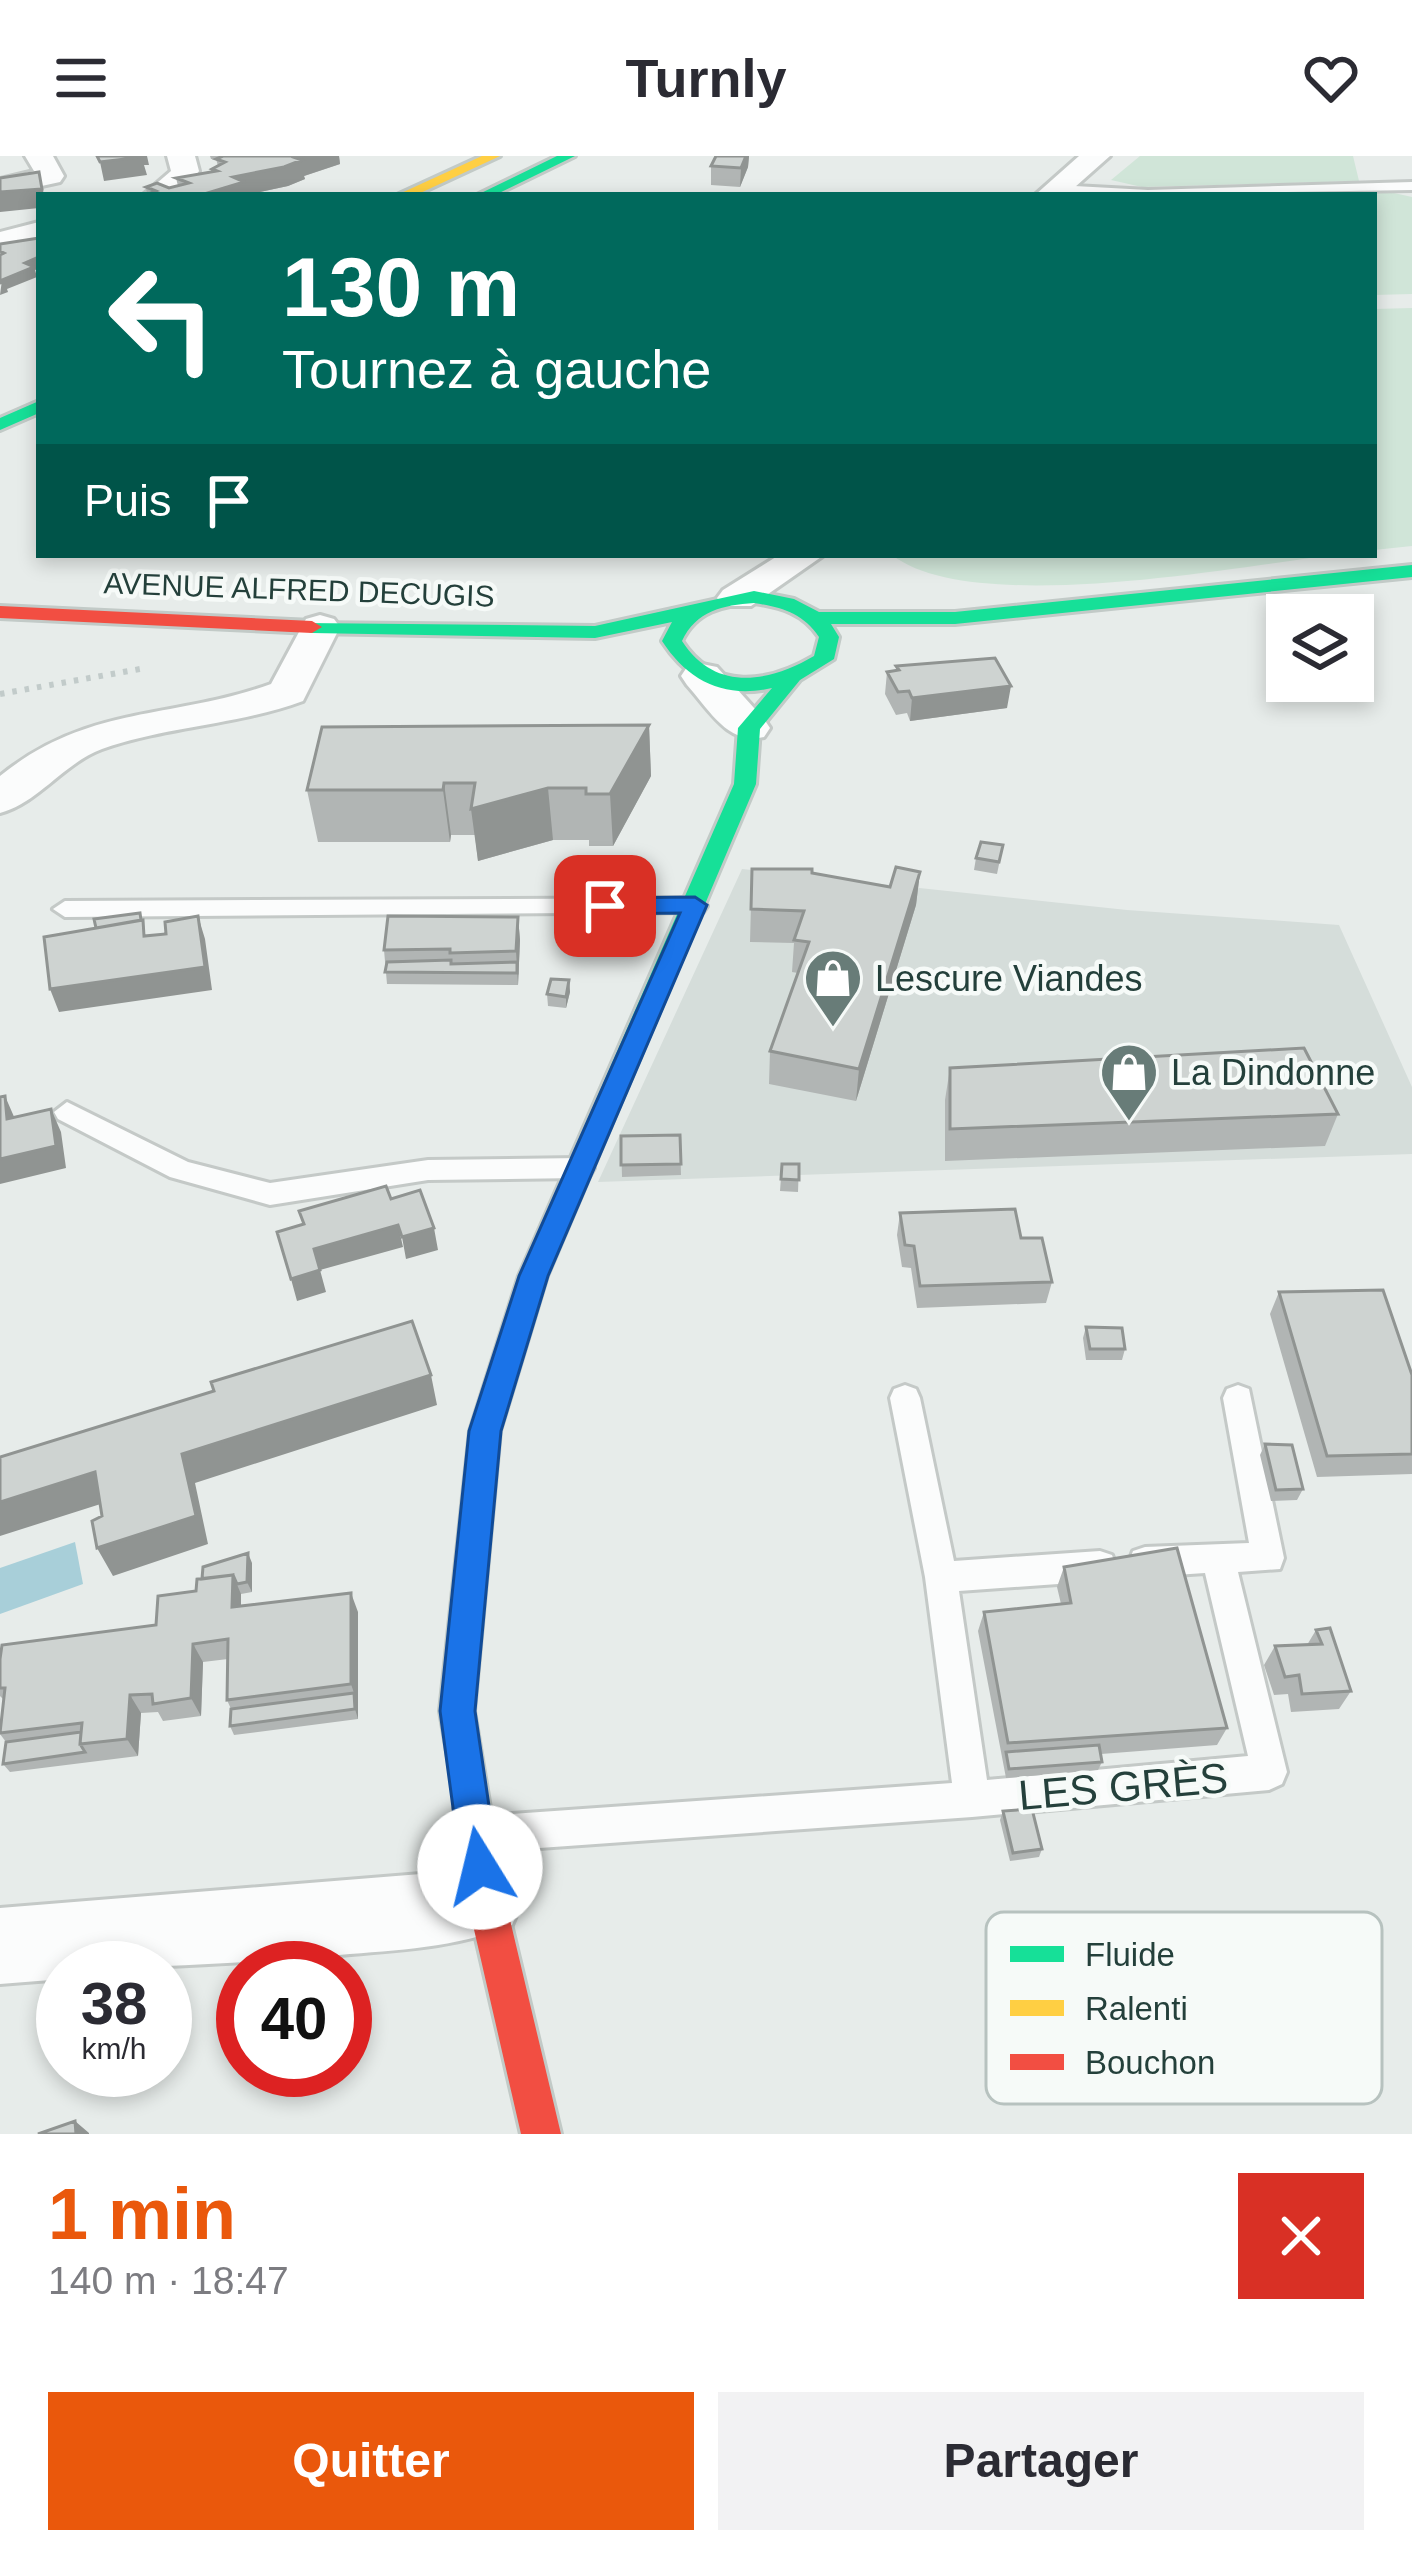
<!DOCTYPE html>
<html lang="fr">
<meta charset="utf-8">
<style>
:root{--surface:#fff;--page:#f2f2f3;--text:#2b2b33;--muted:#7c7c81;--accent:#ea580c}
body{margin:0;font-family:Helvetica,sans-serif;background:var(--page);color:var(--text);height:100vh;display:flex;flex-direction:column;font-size:45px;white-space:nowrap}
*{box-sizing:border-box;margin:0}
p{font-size:39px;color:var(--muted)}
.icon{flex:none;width:66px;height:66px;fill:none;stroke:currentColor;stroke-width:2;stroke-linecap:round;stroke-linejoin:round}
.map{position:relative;height:1978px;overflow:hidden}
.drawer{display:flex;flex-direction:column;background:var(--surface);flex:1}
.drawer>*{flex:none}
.guide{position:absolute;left:36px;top:36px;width:1341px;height:366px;border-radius:0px;box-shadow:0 6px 18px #0003;background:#00695c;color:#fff;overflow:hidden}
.tools{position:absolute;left:1266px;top:438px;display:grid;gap:24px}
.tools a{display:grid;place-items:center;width:108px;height:108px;border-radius:0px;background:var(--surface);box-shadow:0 6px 18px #0003;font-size:60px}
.speed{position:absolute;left:36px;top:1785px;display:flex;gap:24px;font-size:60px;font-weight:700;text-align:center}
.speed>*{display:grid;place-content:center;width:156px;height:156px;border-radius:50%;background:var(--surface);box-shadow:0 6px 18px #0003;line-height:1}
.speed small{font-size:30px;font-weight:400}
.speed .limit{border:18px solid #d22;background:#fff;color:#111}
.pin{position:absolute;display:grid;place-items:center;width:102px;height:102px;color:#fff;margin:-51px;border-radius:24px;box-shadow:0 6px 18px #0006}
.me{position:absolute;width:132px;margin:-66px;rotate:351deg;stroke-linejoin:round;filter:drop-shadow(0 0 9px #0008)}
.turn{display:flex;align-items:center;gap:42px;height:252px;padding:0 48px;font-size:54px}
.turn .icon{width:156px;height:156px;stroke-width:2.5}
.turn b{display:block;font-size:84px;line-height:102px}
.then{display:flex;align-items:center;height:114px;padding:0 48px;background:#0003;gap:24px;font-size:45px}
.round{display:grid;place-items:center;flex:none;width:126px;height:126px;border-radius:0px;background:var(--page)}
.head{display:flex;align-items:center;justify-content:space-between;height:204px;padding:0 48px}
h1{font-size:72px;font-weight:700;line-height:90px;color:var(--accent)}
.action{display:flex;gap:24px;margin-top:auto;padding:24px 48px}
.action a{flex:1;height:138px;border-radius:0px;background:var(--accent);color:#fff;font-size:48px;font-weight:700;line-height:138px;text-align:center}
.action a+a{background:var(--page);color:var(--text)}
header{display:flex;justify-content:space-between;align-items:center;height:156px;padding:0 48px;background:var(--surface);font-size:54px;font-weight:700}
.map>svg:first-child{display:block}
.built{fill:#d5ddda}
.green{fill:#d0e5d8}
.water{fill:#a8cfd9}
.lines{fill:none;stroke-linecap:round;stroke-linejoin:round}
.lane-casing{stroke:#c4c9c7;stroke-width:6}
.street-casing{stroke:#c4c9c7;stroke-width:6}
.fast-casing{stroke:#c2cac7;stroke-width:6}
.slow-casing{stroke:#c2cac7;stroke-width:6}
.jam-casing{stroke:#c2cac7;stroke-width:6}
.path{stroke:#c2cbca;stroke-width:6;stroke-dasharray:4.5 8;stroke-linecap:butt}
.lane{fill:#fbfcfc;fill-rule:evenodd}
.street{fill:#fbfcfc;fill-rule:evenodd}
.fast{fill:#16e098;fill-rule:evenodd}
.slow{fill:#ffcf43;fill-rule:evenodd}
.jam{fill:#f24e42;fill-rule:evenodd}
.wall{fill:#b1b5b4}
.shaded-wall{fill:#909492}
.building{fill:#ced3d1;stroke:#909492;stroke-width:3}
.route{fill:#1a73e8;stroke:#114b97;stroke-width:3}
.labels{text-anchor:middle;stroke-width:9;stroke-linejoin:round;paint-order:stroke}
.far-street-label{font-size:30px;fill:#24403b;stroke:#f6faf8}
.poi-label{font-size:36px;fill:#24403b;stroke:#f6faf8;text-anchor:start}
.near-street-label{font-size:42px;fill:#24403b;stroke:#f6faf8}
.key{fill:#f6faf8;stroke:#b7c2bf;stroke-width:3}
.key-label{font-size:33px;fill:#24403b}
</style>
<header><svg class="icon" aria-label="menu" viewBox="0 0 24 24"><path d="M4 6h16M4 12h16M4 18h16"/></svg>Turnly<svg class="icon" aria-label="heart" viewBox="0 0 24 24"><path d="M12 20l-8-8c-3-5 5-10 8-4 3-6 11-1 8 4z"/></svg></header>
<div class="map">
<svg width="1412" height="1978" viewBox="0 0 1412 1978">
<rect width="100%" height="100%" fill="#e7ecea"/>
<path class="built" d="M742 713 1127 754 1339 769 1412 931V998L598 1026Z"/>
<path class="green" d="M1140 0H1353L1359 25 1142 31 1111 24Z
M1385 35 1412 41V138L1374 139V39H1232Z
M1412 152V390L1374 394V153Z
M892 399H1334C1233 411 972 461 892 399Z"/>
<path class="water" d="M75 1386 83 1428 0 1458V1412Z"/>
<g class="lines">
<g class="lane-casing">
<path id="lane" d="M1412 26V34L1089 39 1049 33 1056 29 1148 34Z
M695 742 703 744 707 750 703 756 65 761 53 753 65 745Z
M67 946 188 1006 270 1027 428 1004 580 1002 590 1005 594 1012 590 1019 580 1022 428 1024 270 1049 170 1021 58 963 54 956Z
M905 1229 916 1233 920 1242 954 1405 1100 1395 1112 1399 1116 1410 1112 1421 1100 1425 959 1435 987 1624 1248 1600 1205 1417 1145 1421 1133 1417 1129 1406 1133 1395 1145 1391 1249 1387 1223 1242 1227 1233 1238 1229 1249 1233 1284 1402 1280 1413 1238 1416 1287 1616 1282 1628 1269 1634 972 1661 484 1696 471 1691 466 1678 471 1665 484 1660 952 1627 925 1421 890 1242 894 1233Z"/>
</g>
<g class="street-casing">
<path id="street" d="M25 0H53L64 20 60 26 0 39V23L34 15Z
M167 0H195L199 15C184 41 171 39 143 39L171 15Z
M1079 0H1110L1066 39H1035Z
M39 66V84L0 94V76Z
M779 399H824L751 450H723L717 442 723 434Z
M320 459 334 463 340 471 303 545C238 569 167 570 102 593 64 607 38 647 0 657V620C89 548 172 564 271 528L306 463Z
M702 508 717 511 764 563 770 572 764 581C728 590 709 553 687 529L681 520 687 511Z
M486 1706 512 1717 523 1743 512 1769C457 1792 398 1794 339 1799 244 1807 158 1812 63 1812V1823L0 1828V1752L433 1717Z"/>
</g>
<g class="fast-casing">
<path id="fast" d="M557 0H575L495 39H477Z
M39 245V257L0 274V262Z
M1412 409V421L955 468H831L839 481 834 503 800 524 760 573 756 628 547 1120 500 1275 474 1555 490 1652 485 1665 472 1670 459 1665 440 1555 470 1275 519 1120 734 628 738 572 772 532C724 543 688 525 662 485L672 466 595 482 312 477 305 475V467L595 470 754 435 794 443 819 456H955ZM754 447C781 451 803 457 819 481L814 500C768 527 715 536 682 485 696 455 723 449 754 447Z"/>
</g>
<g class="slow-casing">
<path id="slow" d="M482 0H500L416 39H397Z"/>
</g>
<g class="jam-casing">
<path id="jam" d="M0 450 312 465 322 471 312 477 0 462Z
M472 1634 485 1639 490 1652 505 1743 561 1978H521L467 1743 454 1652 459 1639Z"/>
</g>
<path class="path" d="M0 538 140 513"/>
<use href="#lane" class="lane"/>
<use href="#street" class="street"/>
<use href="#fast" class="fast"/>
<use href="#slow" class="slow"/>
<use href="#jam" class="jam"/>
</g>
<path class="wall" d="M210 0H339L340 8 304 20 305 23 288 30 246 39H147L146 31 169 32 178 30 176 22 212 16V13L218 10 216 3H211Z
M716 0H749L748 11 740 31 711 29V10Z
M896 510 1007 552 910 565 907 557 896 559 885 538 887 516 896 514Z
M649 569 651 620 613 690H589V684H553L478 705 475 679H451L450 686H318L307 634Z
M1003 689 997 718 974 714 976 702Z
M752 713 812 717 890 731 920 716 916 749 856 945 769 928 770 895 798 817 792 816 794 787 750 786Z
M518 761 520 784 518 829 387 828 384 794Z
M569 824 570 836 566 852 548 850 547 838Z
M950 912 1338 958 1325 990 945 1005V944Z
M680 979 681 1019 622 1021 621 980Z
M782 1008H799L798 1036 780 1035Z
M900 1057 1021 1082 1052 1126 1046 1147 917 1152 911 1112 902 1111 897 1079Z
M1279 1136 1412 1219V1318L1317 1321 1270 1158Z
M1086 1171 1125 1193 1122 1204H1086L1083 1182Z
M1265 1288 1303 1333 1297 1344 1271 1345 1260 1299Z
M252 1407V1436L241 1438V1450L358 1456V1563L234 1579 230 1570 231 1553 227 1544 228 1503 203 1506 201 1560 163 1565 158 1556 141 1557 138 1600 10 1616 3 1608 6 1586 0 1578 4 1544 0 1540V1503L156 1469 196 1435Z
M1064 1411 1227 1572 1217 1589 1101 1598 1102 1606 1098 1614 1006 1622 978 1475 984 1456 1061 1448 1057 1431Z
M1316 1474 1351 1535 1339 1553 1291 1556 1288 1538 1274 1539 1264 1509 1275 1490 1307 1489Z
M1003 1655 1042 1693 1039 1701 1010 1705 1000 1664Z"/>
<path class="shaded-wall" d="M140 0H147L149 9H144L147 19 104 25 100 6Z
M304 0H339L340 8 304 20 305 23 288 30 246 39H201L233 21Z
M745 0H749L748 11 740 31 741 12Z
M39 16 44 39H39V52L0 56V36Z
M39 101V113L35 114 37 121 7 133 8 136 0 139 2 124 25 107Z
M1011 530 1007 552 910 565 912 542Z
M649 569 651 620 613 690 610 638Z
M444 627 451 679 450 686 443 634Z
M548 632 553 684 478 705 471 653Z
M920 716 916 749 856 945 859 913Z
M198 760 205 783 212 834 59 856 50 833Z
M518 761 520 784 518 829 516 795Z
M569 824 570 836 566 852V841Z
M5 940 15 963H7Z
M51 953 61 976 66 1012 0 1028V1003Z
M398 1069 403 1091 320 1114 326 1136 297 1145 291 1123 314 1093Z
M434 1072 438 1094 406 1103 402 1081Z
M431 1219 437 1249 195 1327 208 1388 113 1420 97 1392 182 1298Z
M95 1316 110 1345 0 1380V1346Z
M248 1397 252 1407V1436L247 1426Z
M233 1419 241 1438V1470L232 1451Z
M351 1437 358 1456V1563L355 1553 354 1537 351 1528Z
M193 1488 203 1506 201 1560 191 1542Z
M130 1539 141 1557 138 1600 127 1583Z
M75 1965 89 1977V1978H76Z"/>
<path class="building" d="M97 0H142V1L100 6Z
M223 0H304L296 2 302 4 284 11 233 21 244 26 201 39H146L156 35 146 31 157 27 169 32 189 27 176 22 217 15 212 13 225 6 216 3Z
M716 0H746L741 12 711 10Z
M39 16 42 33 0 36V22Z
M39 82V101L25 107 34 111 2 124 5 126 0 127V99L4 97 0 95V88Z
M995 502 1011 530 912 542 909 535 898 536 887 516 899 514 896 510Z
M649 569 610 638H586V632H548L471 653 475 627H444L443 634H307L322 571Z
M981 686 1003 689 999 706 976 702Z
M896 711 920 716 859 913 770 895 809 786 794 784 804 755 751 753 752 713H812V717L890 731Z
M140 757 141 764 96 772 94 763Z
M198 760 205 811 50 833 44 781 143 764 144 780 166 778 165 766Z
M388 760 518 761 516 795 450 797V793L384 794Z
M451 804V808L517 806V817L385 816 387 806Z
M551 823 569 824 566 841 547 838Z
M1304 892 1338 958 950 973V912Z
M5 940 7 963 51 953 56 990 0 1003V941Z
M680 979 681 1008 621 1009V980Z
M782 1008H799V1024L781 1023Z
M386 1030 391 1043 420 1034 434 1072 402 1081 398 1069 314 1093 320 1114 291 1123 277 1076 304 1068 299 1055Z
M1015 1053 1021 1082H1042L1052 1126 920 1130 914 1090 905 1089 900 1057Z
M1383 1134 1412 1219V1298L1327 1300 1279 1136Z
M412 1165 431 1219 182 1298 196 1360 97 1392 92 1365 102 1360 95 1316 0 1346V1301L214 1235 211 1226Z
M1086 1171 1122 1172 1125 1193H1090Z
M1265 1288 1292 1289 1303 1333 1276 1334Z
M1177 1392 1227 1572 1008 1587 984 1456 1071 1447 1064 1411Z
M248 1397 247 1426 237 1428 233 1419 202 1423 203 1411Z
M233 1419 232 1451 351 1437V1528L227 1544 228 1483 193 1488 191 1542 153 1548 152 1538 130 1539 127 1583 80 1588 82 1567 0 1577 5 1532H0V1503L2 1489 156 1469 158 1440 196 1435 197 1423Z
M1330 1472 1351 1535 1302 1538 1299 1519 1285 1521 1275 1490 1322 1488 1316 1474Z
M354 1537 355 1553 230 1570 231 1553Z
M81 1576 80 1588 85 1596 3 1608 6 1586Z
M1099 1589 1102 1606 1009 1613 1006 1596Z
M1032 1653 1042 1693 1013 1697 1003 1655Z
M75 1965 76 1978H38Z"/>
<path class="route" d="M695 741 707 749 548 1120 501 1275 475 1555 498 1711 493 1724 480 1729 467 1724 461 1711 440 1555 469 1275 519 1120 680 757 605 758 593 750 605 742Z"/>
<defs>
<g id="shop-pin" transform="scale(3)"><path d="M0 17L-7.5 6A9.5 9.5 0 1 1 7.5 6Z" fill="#687c78" stroke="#f6faf8"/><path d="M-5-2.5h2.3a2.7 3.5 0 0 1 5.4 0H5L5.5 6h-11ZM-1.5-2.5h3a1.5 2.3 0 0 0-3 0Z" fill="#fff"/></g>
</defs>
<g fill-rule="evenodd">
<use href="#shop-pin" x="833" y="822"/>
<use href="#shop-pin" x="1129" y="916"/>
</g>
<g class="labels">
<g class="far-street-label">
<text transform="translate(299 434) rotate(2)" y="10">AVENUE ALFRED DECUGIS</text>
</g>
<g class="poi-label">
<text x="875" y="835">Lescure Viandes</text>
<text x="1171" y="929">La Dindonne</text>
</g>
<g class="near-street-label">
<text transform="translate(1123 1630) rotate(-5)" y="15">LES GRÈS</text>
</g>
</g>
<rect x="986" y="1756" width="396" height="192" rx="18" class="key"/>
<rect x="1010" y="1790" width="54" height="16" fill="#16e098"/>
<rect x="1010" y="1844" width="54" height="16" fill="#ffcf43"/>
<rect x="1010" y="1898" width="54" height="16" fill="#f24e42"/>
<g class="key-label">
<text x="1085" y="1810">Fluide</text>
<text x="1085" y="1864">Ralenti</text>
<text x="1085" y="1918">Bouchon</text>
</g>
</svg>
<div class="tools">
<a><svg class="icon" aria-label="layers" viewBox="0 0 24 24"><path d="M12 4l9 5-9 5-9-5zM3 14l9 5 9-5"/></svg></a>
</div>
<div class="speed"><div>38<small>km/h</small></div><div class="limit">40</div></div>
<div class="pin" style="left:605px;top:750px;background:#d93025"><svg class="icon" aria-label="arrive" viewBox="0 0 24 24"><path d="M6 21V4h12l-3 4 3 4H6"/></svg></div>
<svg class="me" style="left:480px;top:1711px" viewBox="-20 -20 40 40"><circle r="19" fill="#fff"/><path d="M0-13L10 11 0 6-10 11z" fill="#1a73e8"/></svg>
<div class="guide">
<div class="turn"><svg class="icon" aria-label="left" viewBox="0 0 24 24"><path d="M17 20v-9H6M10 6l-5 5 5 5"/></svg><div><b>130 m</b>Tournez à gauche</div></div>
<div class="then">Puis<svg class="icon" aria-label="arrive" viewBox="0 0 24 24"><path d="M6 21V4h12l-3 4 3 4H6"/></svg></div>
</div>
</div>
<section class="drawer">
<div class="head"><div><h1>1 min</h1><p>140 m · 18:47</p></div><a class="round" style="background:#d93025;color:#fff"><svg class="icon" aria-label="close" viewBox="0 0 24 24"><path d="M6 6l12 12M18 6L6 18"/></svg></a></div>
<div class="action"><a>Quitter</a><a>Partager</a></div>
</section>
